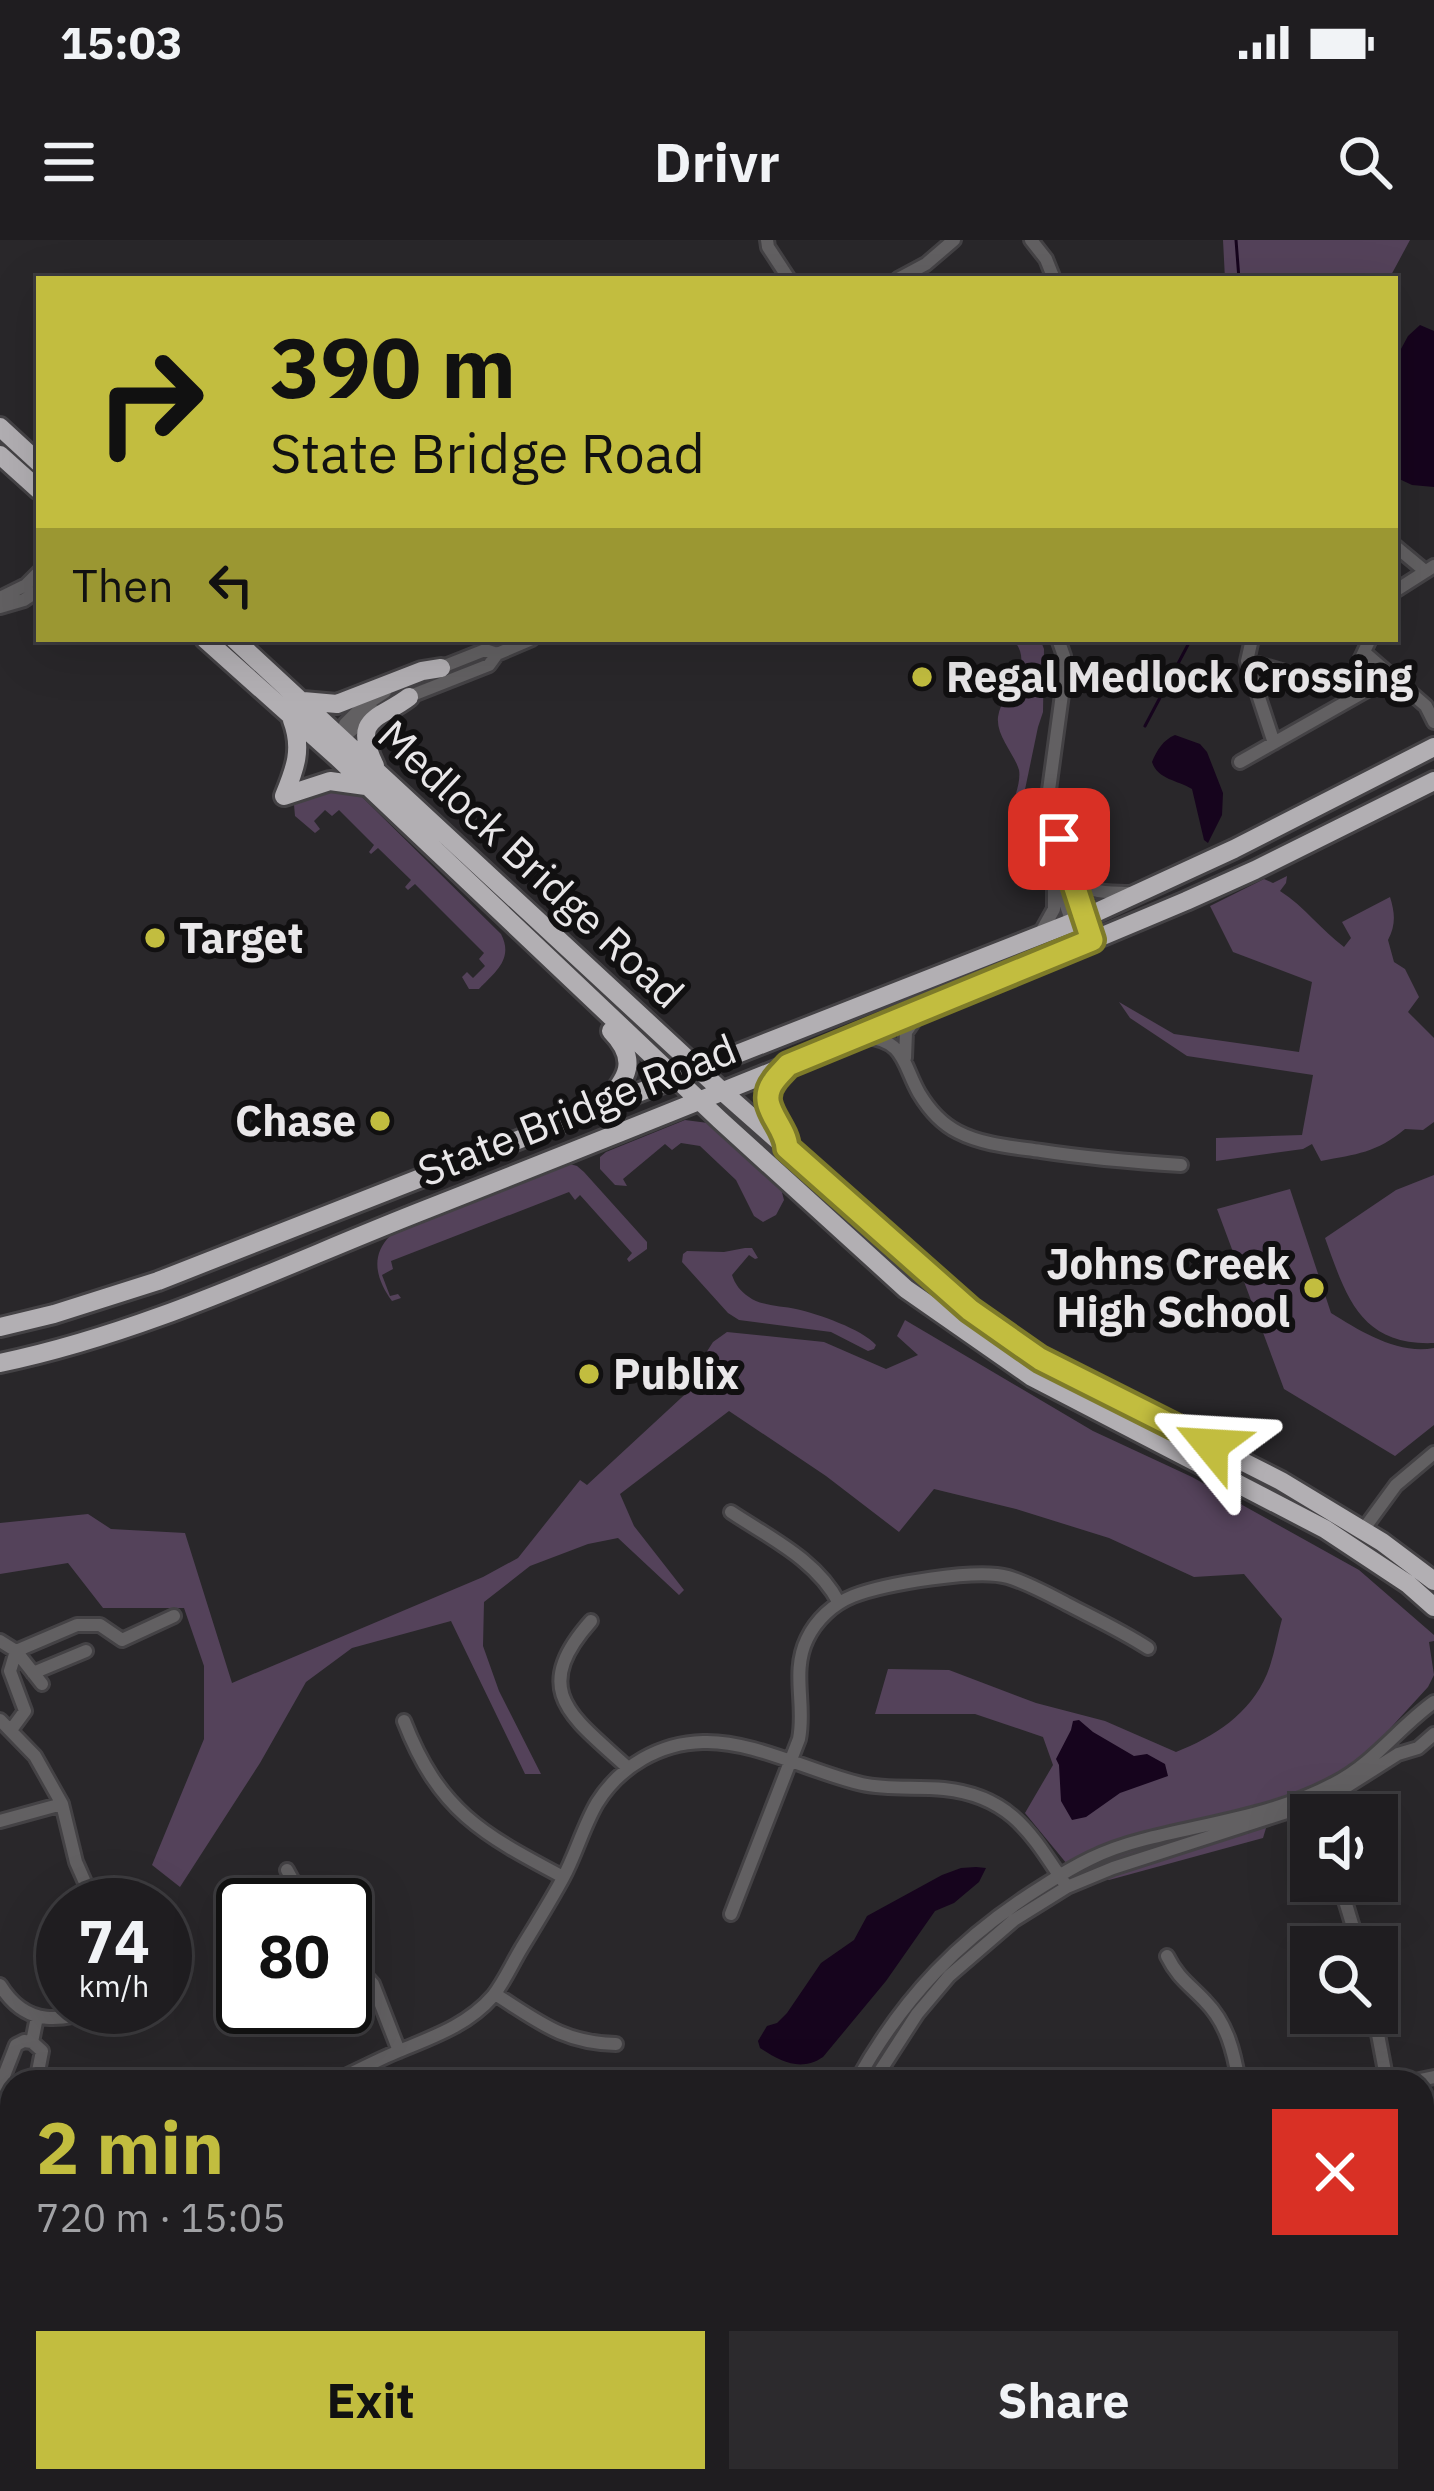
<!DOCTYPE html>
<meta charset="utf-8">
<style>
:root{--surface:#1f1d20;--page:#2c2a2d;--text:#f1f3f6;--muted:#a1a2a5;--line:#3c3b3e;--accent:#c2bd3f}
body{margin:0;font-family:"IBM Plex Sans",sans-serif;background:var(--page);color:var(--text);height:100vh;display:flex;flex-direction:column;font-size:45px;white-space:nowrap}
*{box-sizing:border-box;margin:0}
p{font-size:39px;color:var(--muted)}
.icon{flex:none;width:66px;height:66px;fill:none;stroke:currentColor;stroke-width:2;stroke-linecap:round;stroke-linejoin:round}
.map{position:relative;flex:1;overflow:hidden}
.panel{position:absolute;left:0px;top:1830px;width:1434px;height:423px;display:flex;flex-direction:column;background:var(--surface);border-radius:36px 36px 0 0;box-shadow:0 12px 48px #0002,0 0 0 3px var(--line)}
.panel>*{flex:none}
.banner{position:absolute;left:36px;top:36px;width:1362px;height:366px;border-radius:0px;box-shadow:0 12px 48px #0002,0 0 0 3px var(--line);background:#c2bd3f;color:#111;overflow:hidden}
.controls{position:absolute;left:1290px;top:1554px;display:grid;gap:24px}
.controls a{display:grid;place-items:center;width:108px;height:108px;border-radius:0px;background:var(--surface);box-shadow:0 12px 48px #0002,0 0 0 3px var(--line);font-size:60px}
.speed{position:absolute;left:36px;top:1638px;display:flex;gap:24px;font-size:60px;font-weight:700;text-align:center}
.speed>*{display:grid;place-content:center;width:156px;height:156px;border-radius:50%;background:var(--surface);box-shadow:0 12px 48px #0002,0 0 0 3px var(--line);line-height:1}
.speed small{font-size:30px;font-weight:400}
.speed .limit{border:6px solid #111;border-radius:18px;background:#fff;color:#111}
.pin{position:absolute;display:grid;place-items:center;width:102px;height:102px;color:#fff;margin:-51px;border-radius:24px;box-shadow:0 6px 18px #0006}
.me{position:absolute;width:132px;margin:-66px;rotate:297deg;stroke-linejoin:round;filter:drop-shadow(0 0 9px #0008)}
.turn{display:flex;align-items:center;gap:42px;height:252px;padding:0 36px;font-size:54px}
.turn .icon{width:156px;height:156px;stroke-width:2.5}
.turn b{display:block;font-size:84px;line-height:102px}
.then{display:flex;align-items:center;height:114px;padding:0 36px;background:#0003;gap:24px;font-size:45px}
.round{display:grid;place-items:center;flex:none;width:126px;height:126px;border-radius:0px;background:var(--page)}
.headline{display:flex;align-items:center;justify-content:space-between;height:204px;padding:0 36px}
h1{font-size:72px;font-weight:800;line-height:90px;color:var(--accent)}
.button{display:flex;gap:24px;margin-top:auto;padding:24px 36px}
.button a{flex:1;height:138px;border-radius:0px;background:var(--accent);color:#111;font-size:48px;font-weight:800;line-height:138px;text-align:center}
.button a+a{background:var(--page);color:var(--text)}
.status{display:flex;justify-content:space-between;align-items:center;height:84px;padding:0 60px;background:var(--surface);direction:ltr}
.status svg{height:33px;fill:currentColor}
header{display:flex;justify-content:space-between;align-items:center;height:156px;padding:0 36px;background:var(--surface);font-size:54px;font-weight:800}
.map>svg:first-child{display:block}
.green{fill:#54425a}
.water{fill:#16041d}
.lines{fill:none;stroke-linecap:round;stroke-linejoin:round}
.stream{stroke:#16041d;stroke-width:3}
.minor-casing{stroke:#444245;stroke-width:18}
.highway-casing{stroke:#444245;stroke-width:24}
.minor{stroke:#626062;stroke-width:12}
.highway{stroke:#b2afb3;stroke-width:18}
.route-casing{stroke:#7e7b29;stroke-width:30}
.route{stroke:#c2bd3f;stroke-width:21}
.poi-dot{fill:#c2bd3f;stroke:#111011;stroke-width:4.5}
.labels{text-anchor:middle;stroke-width:12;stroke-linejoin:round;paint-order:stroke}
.poi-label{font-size:42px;font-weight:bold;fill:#e9e7e9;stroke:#111011;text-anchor:start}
.street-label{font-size:42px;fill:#e9e7e9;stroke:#111011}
</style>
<div class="status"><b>15:03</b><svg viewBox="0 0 49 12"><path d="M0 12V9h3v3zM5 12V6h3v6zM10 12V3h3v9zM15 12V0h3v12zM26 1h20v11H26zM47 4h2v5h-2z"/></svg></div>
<header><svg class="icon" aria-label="menu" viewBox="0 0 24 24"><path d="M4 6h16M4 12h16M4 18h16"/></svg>Drivr<svg class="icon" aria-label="search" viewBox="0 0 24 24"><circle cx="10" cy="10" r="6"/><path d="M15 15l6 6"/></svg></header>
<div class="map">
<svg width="1434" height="2251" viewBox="0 0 1434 2251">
<rect width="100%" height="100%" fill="#29272a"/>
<path class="green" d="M1223 0H1410L1389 39H1225Z
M1013 399H1040L1044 409 1043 472 1038 487 1022 564 1012 567C1015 556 1021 541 1019 530 1014 513 996 496 998 477 1002 449 1037 427 1013 399Z
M333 544 358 553 501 694C514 719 495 732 479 749H469L462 737 467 732 473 738 485 726 479 719 484 713 415 644 408 650 405 647 411 640 378 608 371 614 369 612 374 605 339 570 332 576 325 570 314 581 320 589 315 593 295 576 294 565 301 558Z
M1287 636 1286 643 1280 651C1305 667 1321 690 1344 707L1351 698 1342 682 1390 657C1395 673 1396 685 1388 700L1394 722 1405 729 1419 757 1408 772 1434 798V882L1423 890 1405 889C1376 913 1357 914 1321 921L1312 904 1303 909 1216 921V898L1302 895 1313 835 1187 816 1130 778 1119 762 1174 794 1299 812 1312 742 1233 712 1210 666 1264 639 1273 643Z
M685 880 708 883 780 945 784 960 776 975 763 982 754 976 736 940 700 906 681 903 672 910 665 904 623 939 627 946 615 945 600 929V917L606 912Z
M570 924 577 926 584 932 647 1002V1009L629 1022 627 1019 632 1013 580 955 575 960 569 952 391 1021 393 1029 382 1035 390 1056 398 1054 401 1058 392 1061C376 1039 370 1016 390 996Z
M1434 935V1103C1360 1106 1346 1056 1325 998L1396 950Z
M1290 949 1331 1073C1360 1091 1398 1115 1434 1108V1185L1395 1216 1284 1149 1217 969Z
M745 1008H752L758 1018 755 1019 749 1015 732 1035C735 1044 740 1051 749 1057 761 1066 782 1066 796 1069 818 1074 862 1089 876 1105L874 1109 868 1111 831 1092 739 1080 728 1073 682 1022 683 1014 687 1011 724 1012Z
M905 1080 1093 1191 1192 1237 1359 1330 1434 1395V1401L1429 1402 1434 1435 1428 1447 1364 1517 1323 1543 1274 1562 1263 1598 1109 1640 1067 1624 1025 1573 1053 1525 1043 1497 975 1474H875L888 1429 949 1430 1036 1463 1105 1481 1176 1512C1214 1497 1250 1474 1267 1434 1274 1417 1277 1397 1282 1379L1244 1334 1194 1337 1109 1298 1016 1269 934 1249 899 1292 826 1236 729 1171 620 1254 634 1286 684 1350 679 1355 618 1298 588 1304 530 1326 484 1362 483 1406 499 1451 541 1534H525L451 1381 352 1408 306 1442 260 1523 180 1647 152 1625 204 1499V1426L184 1368H103L68 1323 0 1334V1283L88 1274 111 1289 185 1293 232 1443 483 1337 518 1318 580 1240 587 1245 707 1134 699 1124 713 1102 727 1092 824 1102 886 1129 918 1115 897 1096Z
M1434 1924V2077L1422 2079V1928Z
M0 2182 12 2193V2241H308L306 2251H0Z"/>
<path class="water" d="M1420 85 1434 91V247L1412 245 1395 237V120L1408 96Z
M1175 495 1200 504 1207 512 1223 553 1222 575 1208 603 1204 600 1192 549C1178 540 1158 540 1152 522 1157 510 1163 500 1175 495Z
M1079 1480 1093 1492 1134 1516 1147 1514 1165 1524 1168 1536 1120 1553 1086 1577 1072 1580 1061 1561 1059 1525 1056 1519 1071 1490 1073 1481Z
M976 1627 986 1628 979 1642 954 1663 935 1671 886 1741 823 1817C801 1832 781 1822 760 1808L758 1801 767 1786 777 1783 787 1773 821 1723 854 1700 867 1676 942 1635 961 1628Z
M62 2241H272L273 2251H48Z"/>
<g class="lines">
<path class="stream" d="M1236 0 1239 39
M1145 486 1191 399
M1422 2053 1427 2056H1434"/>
<g class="minor-casing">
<path id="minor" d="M767 0 768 7 789 39
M1031 0 1046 19 1054 39
M898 39 926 24 954 0
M1395 306 1425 331
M1395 351 1434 326
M0 358 26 345 39 332
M0 367 24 360 39 350
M1058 399 1064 416 1063 447 1049 550 1050 580 1045 595 1052 626 1080 705
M1252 399 1247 421 1274 503
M1365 413 1426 466 1434 482
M1247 421 1346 450
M437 429 485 410 497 414
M1344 454 1370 399
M405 458 489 425 497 414 532 399
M345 484 362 467 385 452
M340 500 375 471
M1240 522 1392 436
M1050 581 1059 599 1092 700
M1073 634C1088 655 1106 652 1129 653
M1040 694 1054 669V650
M865 797C905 800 903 825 919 853 928 868 942 884 958 892 983 905 1014 907 1041 911 1087 918 1134 922 1181 925
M905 818 906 792 920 772
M731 1272C770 1298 817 1320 839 1363
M1363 1290 1396 1245 1434 1213
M591 1381C528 1452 573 1477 628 1528
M0 1401 16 1411 42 1444
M33 1433 86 1411
M0 1480 35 1516 62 1564 0 1581
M404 1481C439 1571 482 1594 563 1637
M11 1490 25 1471 10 1431 16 1411 77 1385H100L122 1400 174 1376
M62 1564 76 1622 95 1665
M287 1630 306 1665
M1339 1641 1359 1707
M731 1674 799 1499C806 1465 791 1432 807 1399 816 1380 833 1364 853 1356 884 1344 977 1328 1008 1337 1028 1343 1048 1354 1067 1364 1094 1378 1122 1391 1148 1408
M345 1713 373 1744 399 1811
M1167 1716C1178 1738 1189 1744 1205 1761 1227 1783 1234 1812 1239 1842
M0 1745C27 1789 62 1781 104 1767
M165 1748 166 1747
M495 1754C538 1781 563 1803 616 1804
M1374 1773 1387 1842
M36 1842 42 1811 32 1802 37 1777
M333 1842C355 1832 377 1820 399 1811 433 1797 468 1785 493 1756 504 1742 512 1724 521 1709 535 1686 550 1662 563 1638 576 1614 583 1587 597 1563 620 1526 660 1503 703 1502 753 1500 813 1533 862 1544 889 1550 917 1546 944 1549 1013 1556 1033 1597 1067 1647
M856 1842C903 1757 961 1697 1043 1646 1077 1624 1103 1610 1142 1600 1207 1583 1276 1575 1335 1543 1374 1523 1399 1487 1434 1462
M873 1842 917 1774 949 1736 1014 1680 1067 1647 1113 1628 1327 1559 1398 1514 1418 1508 1434 1494
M1410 1842 1434 1837
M0 1846 16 1805 24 1801 32 1802
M0 1883 12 1877
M1422 2171 1434 2170
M663 2251 675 2241
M887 2251V2241"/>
</g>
<g class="highway-casing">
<path id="highway" d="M0 187 39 223
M0 215 39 250
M205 399 337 517 720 880 906 1049 1032 1137 1325 1289 1408 1344 1434 1367
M234 399 723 852 970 1070 1040 1119 1281 1241 1382 1302 1434 1341
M303 461 337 464 422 431 441 428
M375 526C351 476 379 480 409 457
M284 556 330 541 366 546
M284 556C295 529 303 509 292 480
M785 829C746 875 784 868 787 903
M604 864C628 838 639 820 611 791
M0 1087 54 1074 158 1041 1084 678 1234 609 1434 507
M0 1123C149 1092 286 1024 427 969 681 869 935 767 1186 661L1255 630 1434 541"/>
</g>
<use href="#minor" class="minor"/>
<use href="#highway" class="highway"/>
</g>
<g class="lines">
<g class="route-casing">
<path id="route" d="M1059 599 1092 700 788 825C783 831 778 835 774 841 755 866 786 884 787 908L970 1070 1040 1119 1211 1205"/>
</g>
<use href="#route" class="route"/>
</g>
<g class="poi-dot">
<circle cx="922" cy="437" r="12"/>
<circle cx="155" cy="698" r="12"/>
<circle cx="380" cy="881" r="12"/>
<circle cx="1314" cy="1048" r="12"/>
<circle cx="589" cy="1134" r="12"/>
</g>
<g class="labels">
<g class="poi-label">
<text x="946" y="452">Regal Medlock Crossing</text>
<text x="179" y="713">Target</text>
<text x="356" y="896" text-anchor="end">Chase</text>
<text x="1290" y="1039" text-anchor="end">Johns Creek<tspan x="1290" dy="48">High School</tspan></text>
<text x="613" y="1149">Publix</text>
</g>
<g class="street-label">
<text transform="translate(531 624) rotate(43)" y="15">Medlock Bridge Road</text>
<text transform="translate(577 870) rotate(-22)" y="15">State Bridge Road</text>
</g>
</g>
</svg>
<div class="controls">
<a><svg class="icon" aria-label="sound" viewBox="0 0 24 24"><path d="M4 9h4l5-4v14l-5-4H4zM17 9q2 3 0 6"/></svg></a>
<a><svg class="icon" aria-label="search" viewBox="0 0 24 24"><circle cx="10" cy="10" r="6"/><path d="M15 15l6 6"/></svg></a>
</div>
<div class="speed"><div>74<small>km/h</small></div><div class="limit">80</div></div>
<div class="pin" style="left:1059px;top:599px;background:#d93025"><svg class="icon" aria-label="arrive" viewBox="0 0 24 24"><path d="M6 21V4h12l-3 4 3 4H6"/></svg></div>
<svg class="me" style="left:1211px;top:1205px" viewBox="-20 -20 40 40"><path d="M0-17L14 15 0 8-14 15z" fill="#c2bd3f" stroke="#fff" stroke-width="4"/></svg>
<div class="banner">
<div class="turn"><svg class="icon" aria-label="right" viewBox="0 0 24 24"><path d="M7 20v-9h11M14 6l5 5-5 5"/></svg><div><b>390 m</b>State Bridge Road</div></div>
<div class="then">Then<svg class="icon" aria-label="left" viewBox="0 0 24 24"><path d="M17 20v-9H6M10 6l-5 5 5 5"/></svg></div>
</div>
<section class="panel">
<div class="headline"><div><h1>2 min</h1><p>720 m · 15:05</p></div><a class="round" style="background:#d93025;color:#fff"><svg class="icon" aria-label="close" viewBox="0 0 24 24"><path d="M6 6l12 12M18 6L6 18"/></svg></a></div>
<div class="button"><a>Exit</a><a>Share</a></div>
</section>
</div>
